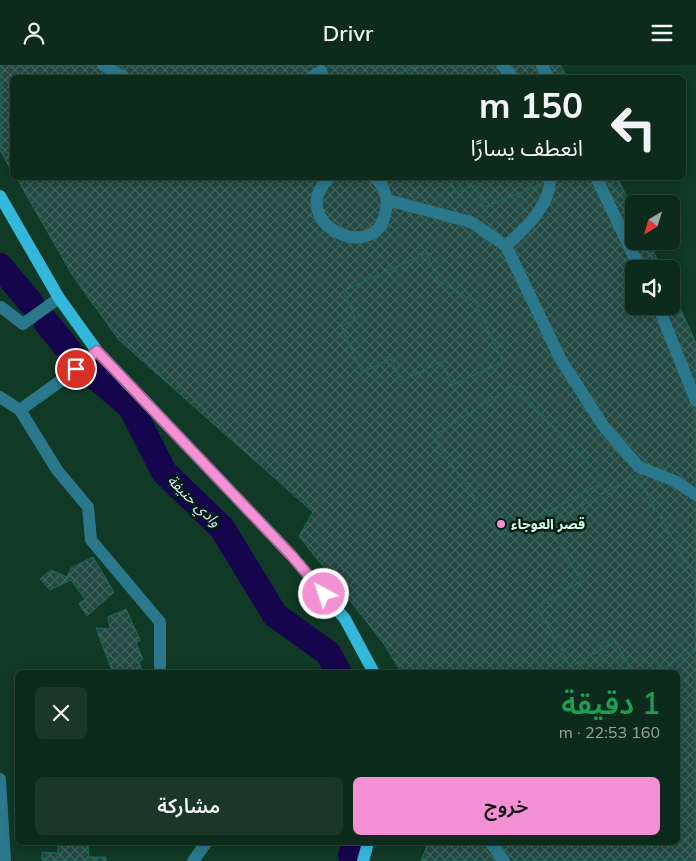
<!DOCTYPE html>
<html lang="ar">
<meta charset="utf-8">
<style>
:root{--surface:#0c2b1c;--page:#1a3729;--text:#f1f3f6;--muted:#9aa7a3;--line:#2c473b;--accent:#f491d4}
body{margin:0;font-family:Mulish,"Noto Sans Arabic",sans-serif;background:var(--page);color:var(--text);direction:rtl;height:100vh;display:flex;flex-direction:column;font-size:19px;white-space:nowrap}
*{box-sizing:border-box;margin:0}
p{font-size:16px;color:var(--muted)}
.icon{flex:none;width:28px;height:28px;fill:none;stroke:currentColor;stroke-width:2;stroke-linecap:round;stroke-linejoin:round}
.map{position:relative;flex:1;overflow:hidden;direction:ltr}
.panel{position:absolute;left:15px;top:605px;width:665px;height:175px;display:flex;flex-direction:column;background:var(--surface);border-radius:8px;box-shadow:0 2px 12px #0003,0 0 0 1px var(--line);direction:rtl}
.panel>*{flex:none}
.hud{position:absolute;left:10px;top:10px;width:676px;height:105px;border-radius:8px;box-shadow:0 2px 12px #0003,0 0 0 1px var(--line);direction:rtl;background:#0c2b1c;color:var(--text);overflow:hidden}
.needle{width:32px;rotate:218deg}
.tools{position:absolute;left:625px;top:130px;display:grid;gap:10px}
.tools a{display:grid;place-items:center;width:55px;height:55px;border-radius:8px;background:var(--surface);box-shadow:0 2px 12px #0003,0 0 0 1px var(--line);font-size:25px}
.pin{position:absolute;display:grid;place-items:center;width:42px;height:42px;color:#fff;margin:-21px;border:2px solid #fff;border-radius:50%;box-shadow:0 1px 5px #0007}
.me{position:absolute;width:55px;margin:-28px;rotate:320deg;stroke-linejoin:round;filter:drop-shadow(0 0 4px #0008)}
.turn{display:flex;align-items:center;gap:18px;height:105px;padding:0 20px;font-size:22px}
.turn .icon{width:65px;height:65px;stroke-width:2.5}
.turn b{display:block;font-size:35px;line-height:42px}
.round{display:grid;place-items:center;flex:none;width:52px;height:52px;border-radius:8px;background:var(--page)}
.headline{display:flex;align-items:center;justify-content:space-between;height:85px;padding:0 20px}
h1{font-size:30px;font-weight:600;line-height:38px;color:#1e9e55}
.button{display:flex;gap:10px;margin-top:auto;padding:10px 20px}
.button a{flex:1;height:58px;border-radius:8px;background:var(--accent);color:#111;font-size:20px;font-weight:600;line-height:58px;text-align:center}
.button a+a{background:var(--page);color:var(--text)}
header{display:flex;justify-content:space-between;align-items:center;height:65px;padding:0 20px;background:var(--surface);font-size:22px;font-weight:600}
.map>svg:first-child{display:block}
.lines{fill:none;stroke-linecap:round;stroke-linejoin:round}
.river{stroke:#15054c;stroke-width:26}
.building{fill:url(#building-cross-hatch);stroke:#1c6b5f}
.minor{stroke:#2b778c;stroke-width:12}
.major{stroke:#33b8dc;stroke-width:12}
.route-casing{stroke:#9f5e8a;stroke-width:12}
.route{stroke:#f491d4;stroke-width:9}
.poi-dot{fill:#f491d4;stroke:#001f11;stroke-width:2}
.labels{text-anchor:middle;stroke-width:5;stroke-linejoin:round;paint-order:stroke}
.poi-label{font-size:14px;font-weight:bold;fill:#d6fbe6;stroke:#001f11;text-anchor:start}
.water-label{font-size:15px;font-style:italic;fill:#dfe2f8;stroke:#001f11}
</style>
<header><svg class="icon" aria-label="menu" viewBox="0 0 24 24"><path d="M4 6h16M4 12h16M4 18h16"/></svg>Drivr<svg class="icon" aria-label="person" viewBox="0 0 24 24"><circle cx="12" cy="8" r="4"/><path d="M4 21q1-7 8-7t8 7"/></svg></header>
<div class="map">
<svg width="696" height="796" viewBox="0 0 696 796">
<defs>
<pattern id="building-cross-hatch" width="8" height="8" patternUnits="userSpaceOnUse" patternTransform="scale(1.25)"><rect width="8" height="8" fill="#224942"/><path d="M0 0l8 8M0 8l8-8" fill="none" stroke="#41645d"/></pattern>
</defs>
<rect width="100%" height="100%" fill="#103926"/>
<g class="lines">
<path class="river" d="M0 201 31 238
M46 257 75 293
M90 307 131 342 164 407 222 463 275 550 328 588 339 608
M351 790 355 778"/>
</g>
<path class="building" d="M0 0H560L567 12H12V107L0 85Z
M421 0H476L486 12H390Z
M16 112H617L634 146V176H648L662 204H634V241H671V223L696 278V796H421L428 778H678V608H402L384 579 299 471 313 447 119 275 73 211Z
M449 112H540L542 119 484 142 475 120 456 128Z
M426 188 438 215 475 237 503 297 452 320 441 297 401 316 391 294 362 307 341 261 356 254 343 226Z
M514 320 606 416 502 471 432 372Z
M636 410 696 514V583L653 608H633L615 576 571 602 537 542 581 516 548 460Z
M93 492 114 527 87 551 79 539 85 534 71 515 50 525 40 514 51 505 67 512 71 503Z
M126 544 140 575 136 578 143 594 139 597 143 608H113L96 563 110 564 108 552Z
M58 778H88L89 792H106V796H42V787L58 788Z"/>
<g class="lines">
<path class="minor" d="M103 0 123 12
M502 0 512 12
M542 0 548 12
M312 12 321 6 322 12
M330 112C282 157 379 204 386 144 388 132 384 120 374 112
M596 112 640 204
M387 135 471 157 506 181 561 295 604 362 639 402 675 416 696 430
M506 181C524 164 552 140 550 112
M658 241 696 336
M1 242 23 259 59 233
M0 332 20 345 57 405 88 442 91 475 160 557V608
M20 345 66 312 97 286
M0 714 5 796
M491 778 504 796
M193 796 206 778"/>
<path class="major" d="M0 131 59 233 97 286 292 491 345 554 374 608
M363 796 368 778"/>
</g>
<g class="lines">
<g class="route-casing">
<path id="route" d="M76 304 97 286 292 491 324 529"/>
</g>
<use href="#route" class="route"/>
</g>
<circle class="poi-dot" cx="501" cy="459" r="5"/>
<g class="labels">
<g class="poi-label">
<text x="511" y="464">قصر العوجاء</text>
</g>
<g class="water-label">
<text transform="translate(194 436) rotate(44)" y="5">وادي حنيفة</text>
</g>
</g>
</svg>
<div class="tools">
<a><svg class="needle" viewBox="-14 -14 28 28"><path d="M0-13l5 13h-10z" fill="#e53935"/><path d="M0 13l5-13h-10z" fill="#9aa7a3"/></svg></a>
<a><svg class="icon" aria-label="sound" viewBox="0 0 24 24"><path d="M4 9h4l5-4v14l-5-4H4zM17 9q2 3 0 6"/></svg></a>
</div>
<div class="pin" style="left:76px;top:304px;background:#d93025"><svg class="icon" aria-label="arrive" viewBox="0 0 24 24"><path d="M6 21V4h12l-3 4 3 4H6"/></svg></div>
<svg class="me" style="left:324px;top:529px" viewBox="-20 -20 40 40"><circle r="17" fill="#f491d4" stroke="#fff" stroke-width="3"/><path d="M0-11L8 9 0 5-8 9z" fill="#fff"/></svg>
<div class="hud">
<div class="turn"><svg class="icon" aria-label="left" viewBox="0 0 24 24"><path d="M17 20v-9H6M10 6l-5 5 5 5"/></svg><div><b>150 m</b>انعطف يسارًا</div></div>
</div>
<section class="panel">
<div class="headline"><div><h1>1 دقيقة</h1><p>160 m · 22:53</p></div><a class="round"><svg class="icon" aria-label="close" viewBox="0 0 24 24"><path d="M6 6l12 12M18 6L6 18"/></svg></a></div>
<div class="button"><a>خروج</a><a>مشاركة</a></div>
</section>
</div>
